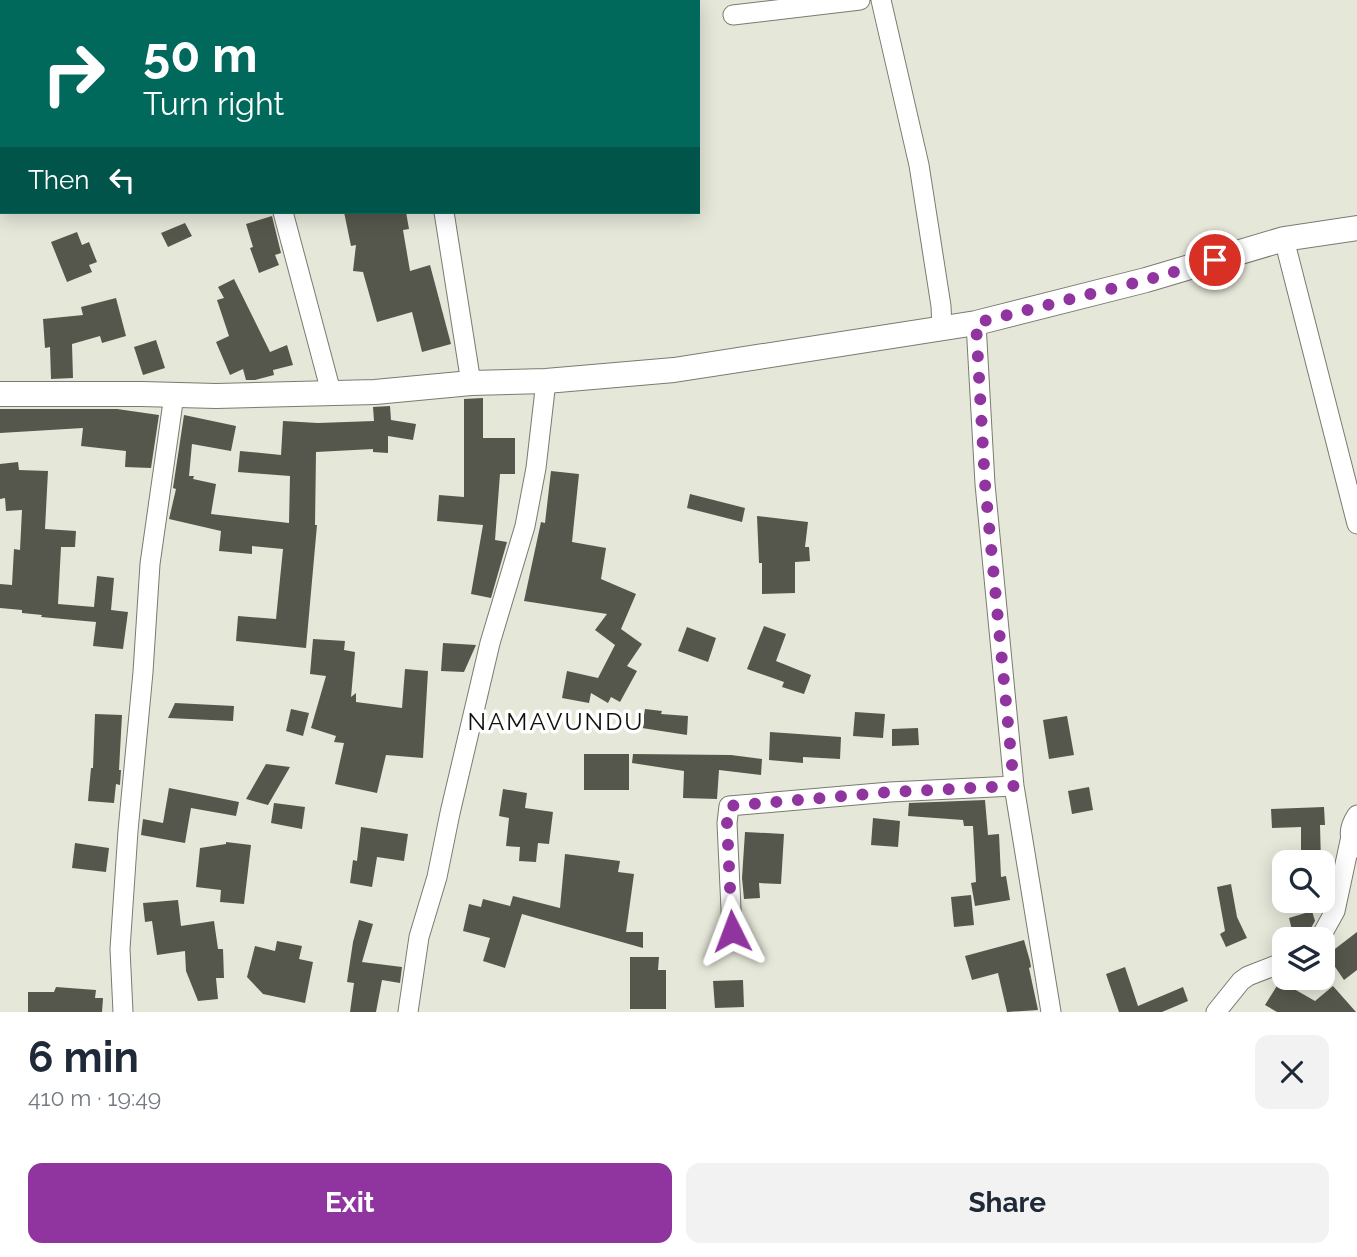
<!DOCTYPE html>
<meta charset="utf-8">
<style>
:root{--surface:#fff;--page:#f2f2f3;--text:#1f2937;--muted:#747a83;--accent:#90359f}
body{margin:0;font-family:Raleway,sans-serif;background:var(--page);color:var(--text);height:100vh;display:flex;flex-direction:column;font-size:26px;white-space:nowrap}
*{box-sizing:border-box;margin:0}
p{font-size:23px;color:var(--muted)}
.icon{flex:none;width:38px;height:38px;fill:none;stroke:currentColor;stroke-width:2;stroke-linecap:round;stroke-linejoin:round}
.map{position:relative;height:1012px;overflow:hidden}
.drawer{display:flex;flex-direction:column;background:var(--surface);flex:1}
.drawer>*{flex:none}
.top-card{position:absolute;left:0px;top:0px;width:700px;height:214px;box-shadow:0 4px 18px #0003;background:#00695c;color:#fff;overflow:hidden}
.buttons{position:absolute;left:1272px;top:850px;display:grid;gap:14px}
.buttons a{display:grid;place-items:center;width:63px;height:63px;border-radius:14px;background:var(--surface);box-shadow:0 4px 18px #0003;font-size:35px}
.pin{position:absolute;display:grid;place-items:center;width:60px;height:60px;color:#fff;margin:-30px;border:4px solid #fff;border-radius:50%;box-shadow:0 2px 7px #0007}
.me{position:absolute;width:77px;margin:-38px;rotate:357deg;stroke-linejoin:round;filter:drop-shadow(0 0 5px #0008)}
.turn{display:flex;align-items:center;gap:24px;height:147px;padding:0 28px;font-size:32px}
.turn .icon{width:91px;height:91px;stroke-width:2.5}
.turn b{display:block;font-size:49px;line-height:60px}
.then{display:flex;align-items:center;height:66px;padding:0 28px;background:#0003;gap:14px;font-size:26px}
.round{display:grid;place-items:center;flex:none;width:74px;height:74px;border-radius:14px;background:var(--page)}
.summary{display:flex;align-items:center;justify-content:space-between;height:119px;padding:0 28px}
h1{font-size:42px;font-weight:700;line-height:52px}
.primary-button{display:flex;gap:14px;margin-top:auto;padding:14px 28px}
.primary-button a{flex:1;height:80px;border-radius:14px;background:var(--accent);color:#fff;font-size:28px;font-weight:700;line-height:80px;text-align:center}
.primary-button a+a{background:var(--page);color:var(--text)}
.map>svg:first-child{display:block}
.building{fill:#56574c}
.lines{fill:none;stroke-linecap:round;stroke-linejoin:round}
.minor-casing{stroke:#797b6f;stroke-width:21}
.tertiary-casing{stroke:#797b6f;stroke-width:26}
.minor{stroke:#fff;stroke-width:19}
.tertiary{stroke:#fff;stroke-width:24}
.route{stroke:#90359f;stroke-width:12;stroke-dasharray:0 21.6}
.labels{text-anchor:middle;stroke-width:7;stroke-linejoin:round;paint-order:stroke}
.quarter-label{font-size:24px;letter-spacing:2px;fill:#11120d;stroke:#fff}
</style>
<div class="map">
<svg width="1357" height="1012" viewBox="0 0 1357 1012">
<rect width="100%" height="100%" fill="#e5e7d9"/>
<path class="building" d="M344 212H406L409 229 403 230 410 271 430 265 451 344 422 352 412 312 377 322 363 272 353 271 356 245 351 246Z
M272 216 281 253 275 255 279 265 259 273 250 248 253 247 246 224Z
M185 223 192 236 168 247 161 233Z
M77 232 82 245 89 242 97 262 89 265 92 272 67 282 51 242Z
M234 279 270 352 287 345 293 365 273 370 274 375 255 380H246L243 369 230 375 216 342 229 336 217 300 224 298 218 287Z
M116 298 126 336 102 343 100 336 72 344 73 378 51 379 50 347 45 348 43 319 83 315 81 307Z
M156 340 165 368 143 375 134 347Z
M483 398V438H515V474H500L495 540 507 542 491 598 471 594 483 525 437 521 439 495 464 497V399Z
M390 406 391 420 416 424 413 440 388 436V453L373 452V449L316 452 315 525H317L306 648 236 641 238 616 276 619 283 549 252 546V554L219 551 221 531 169 519 176 489 173 488 184 415 236 426 231 451 192 444 189 476H194L193 479 216 484 211 514 289 523 290 476 238 472 240 451 281 455 283 421 318 423 374 421 373 407Z
M0 409H117L159 415 151 468 125 467 126 451 81 446 83 428 0 433Z
M18 462 19 470 48 471 45 529 76 531 75 547H61L58 604 94 607 97 576 114 578 111 610 128 612 123 649 93 646 96 622 41 617 42 615 22 613V610L0 608V584L12 585 14 549 20 550 22 510 6 511 5 498 0 499V464Z
M551 471 579 474 572 542 606 548 601 579 636 594 621 629 642 644 627 666 637 671 620 702 611 697 608 703 591 693 589 703 562 698 567 671 598 678 615 645 595 630 607 614 524 601 541 522 545 523Z
M690 494 745 508 742 522 687 508Z
M757 516 808 522 805 547H809L810 561 795 562V593L762 594V563H759Z
M764 626 786 634 776 661 811 675 804 694 782 687 784 682 747 669Z
M687 627 716 638 708 662 678 651Z
M313 639 345 641 344 650 355 652 351 697 356 693V702L402 708 405 669 428 671 423 758 386 755 377 793 335 784 344 743 334 742 336 736 311 728 326 676 310 674Z
M443 643 476 645 464 672 441 671Z
M175 703 234 706 233 721 168 718Z
M291 709 309 713 303 736 286 731Z
M645 709 662 711 661 714 688 716 687 735 642 728Z
M855 712 885 714 883 738 853 736Z
M95 714 122 715 119 770H121L120 785 116 784 114 803 88 801 91 768H93Z
M1067 716 1074 755 1049 759 1043 720Z
M918 728 919 745 892 746V729Z
M770 732 841 737 840 759 803 757V763L769 760Z
M584 754H629V790H584Z
M633 754 731 755 762 759 761 775 719 770 717 799 683 798 684 771 632 763Z
M266 764 290 767 268 805 246 799Z
M1089 787 1093 810 1072 814 1068 791Z
M169 788 239 802 236 816 191 808 185 843 141 835 143 819 163 823Z
M503 789 527 793 525 808 553 812 549 844 538 843 536 862 519 861 520 847 506 846 509 818 499 816Z
M985 800 988 835 999 834 1001 877 1006 876 1010 900 975 906 971 883 976 882 973 826H964L963 820 908 816 909 803Z
M274 803 305 807 302 829 271 823Z
M1324 807 1325 825H1320L1321 863H1301V827L1272 828 1271 809Z
M873 818 900 821 898 847 871 845Z
M361 827 408 834 404 861 377 857 372 887 350 883 353 860 357 861Z
M745 832 784 834 781 884 759 883 760 898 744 899 742 878Z
M226 842 251 845 244 904 220 902 221 890 196 887 200 848 226 844Z
M75 843 109 848 106 872 72 868Z
M565 854 620 861 618 872 634 874 626 932H643V948L522 914 505 968 483 961 490 938 463 931 469 904 481 907 483 899 510 906 513 896 560 908Z
M1231 884 1237 917 1247 938 1226 947 1220 934 1225 931 1217 887Z
M971 895 974 925 954 927 951 897Z
M178 900 181 926 214 921 218 949H223L224 978H216L218 999 198 1001 186 971 185 951 157 955 152 921 145 922 143 903Z
M1312 911 1315 921 1311 928 1293 934 1289 918Z
M359 920 373 924 362 962 402 967 400 983 382 980 376 1012H350L354 983 347 982 353 942Z
M1357 932V970L1344 980 1327 955Z
M1024 940 1030 961 1031 967 1029 968 1038 1010 1007 1012 998 973 972 980 965 956Z
M277 941 302 946 299 959 313 962 305 1003 263 994 247 977 255 946 275 951Z
M630 957H659L658 970H666V1009H630Z
M1125 967 1138 1006 1183 987 1188 1001 1162 1012H1119L1106 974Z
M743 980 744 1007 715 1008 713 981Z
M1280 981 1315 1001 1333 986 1356 1012H1277L1265 1005Z
M56 987 96 990 95 998H103L102 1012H28V992H54Z"/>
<g class="lines">
<g class="minor-casing">
<path id="minor" d="M405 0V2
M881 0 919 165 941 306 942 328
M733 15 860 0
M283 212 331 392
M444 212 471 383
M1284 239 1357 524
M976 323 985 484 1014 786 1051 1012
M1356 848C1347 837 1349 827 1357 815
M732 931 727 823 729 806 890 792 1014 786
M1319 940 1335 911 1350 841
M123 1012 120 949 128 831 143 672 150 564 174 395
M408 1012 419 937 437 877 450 813 490 643 525 526 536 468 546 381
M1216 1012 1241 981 1248 976 1284 962"/>
</g>
<g class="tertiary-casing">
<path id="tertiary" d="M0 394H141L216 396 375 392 471 383 546 381 674 370 976 323 1146 280 1284 239 1357 228"/>
</g>
<use href="#minor" class="minor"/>
<use href="#tertiary" class="tertiary"/>
</g>
<g class="lines">
<path class="route" d="M732 931 727 823 729 806 890 792 1014 786 985 484 976 323 1146 280 1215 260"/>
</g>
<g class="labels">
<g class="quarter-label">
<text x="556" y="730">NAMAVUNDU</text>
</g>
</g>
</svg>
<div class="buttons">
<a><svg class="icon" aria-label="search" viewBox="0 0 24 24"><circle cx="10" cy="10" r="6"/><path d="M15 15l6 6"/></svg></a>
<a><svg class="icon" aria-label="layers" viewBox="0 0 24 24"><path d="M12 4l9 5-9 5-9-5zM3 14l9 5 9-5"/></svg></a>
</div>
<div class="pin" style="left:1215px;top:260px;background:#d93025"><svg class="icon" aria-label="arrive" viewBox="0 0 24 24"><path d="M6 21V4h12l-3 4 3 4H6"/></svg></div>
<svg class="me" style="left:732px;top:931px" viewBox="-20 -20 40 40"><path d="M0-17L14 15 0 8-14 15z" fill="#90359f" stroke="#fff" stroke-width="4"/></svg>
<div class="top-card">
<div class="turn"><svg class="icon" aria-label="right" viewBox="0 0 24 24"><path d="M7 20v-9h11M14 6l5 5-5 5"/></svg><div><b>50 m</b>Turn right</div></div>
<div class="then">Then<svg class="icon" aria-label="left" viewBox="0 0 24 24"><path d="M17 20v-9H6M10 6l-5 5 5 5"/></svg></div>
</div>
</div>
<section class="drawer">
<div class="summary"><div><h1>6 min</h1><p>410 m · 19:49</p></div><a class="round"><svg class="icon" aria-label="close" viewBox="0 0 24 24"><path d="M6 6l12 12M18 6L6 18"/></svg></a></div>
<div class="primary-button"><a>Exit</a><a>Share</a></div>
</section>
